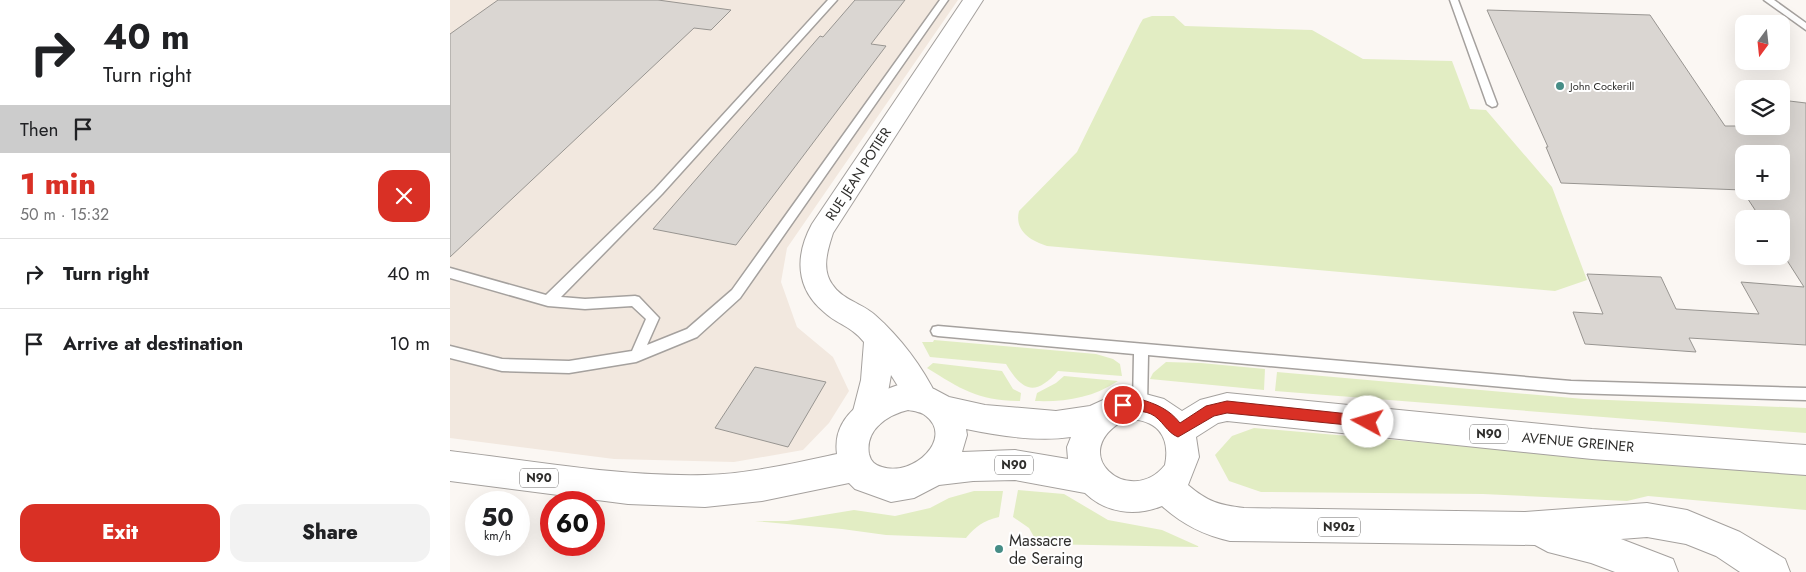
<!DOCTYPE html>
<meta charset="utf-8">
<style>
:root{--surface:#fff;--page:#f2f2f2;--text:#202124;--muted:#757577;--line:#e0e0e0;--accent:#d93025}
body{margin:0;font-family:Jost,sans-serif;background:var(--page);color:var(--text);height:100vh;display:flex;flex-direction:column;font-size:19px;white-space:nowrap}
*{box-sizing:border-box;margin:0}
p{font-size:16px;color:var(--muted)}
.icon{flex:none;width:28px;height:28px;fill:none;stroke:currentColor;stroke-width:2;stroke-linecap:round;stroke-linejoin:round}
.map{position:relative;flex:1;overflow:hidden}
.panel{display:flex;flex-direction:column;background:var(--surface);width:450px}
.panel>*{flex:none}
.banner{background:#fff;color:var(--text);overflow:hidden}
.needle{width:32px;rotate:195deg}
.tools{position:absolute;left:1285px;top:15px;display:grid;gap:10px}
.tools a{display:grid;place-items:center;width:55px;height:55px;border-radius:10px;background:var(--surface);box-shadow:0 5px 20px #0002;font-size:25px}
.speed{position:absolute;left:15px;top:491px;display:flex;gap:10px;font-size:25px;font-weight:700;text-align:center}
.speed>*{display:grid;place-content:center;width:65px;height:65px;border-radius:50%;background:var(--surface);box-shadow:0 5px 20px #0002;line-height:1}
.speed small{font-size:12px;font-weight:400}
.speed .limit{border:8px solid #d22;background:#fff;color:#111}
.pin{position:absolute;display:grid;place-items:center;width:42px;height:42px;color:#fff;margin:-21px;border:2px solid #fff;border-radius:50%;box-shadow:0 1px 5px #0007}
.me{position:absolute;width:55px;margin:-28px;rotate:276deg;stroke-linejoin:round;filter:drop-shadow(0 0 4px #0008)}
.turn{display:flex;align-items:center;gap:18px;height:105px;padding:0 20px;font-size:22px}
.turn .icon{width:65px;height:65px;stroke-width:2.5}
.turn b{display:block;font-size:35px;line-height:42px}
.then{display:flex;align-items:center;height:48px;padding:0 20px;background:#0003;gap:10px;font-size:19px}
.round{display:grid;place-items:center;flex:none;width:52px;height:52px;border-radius:15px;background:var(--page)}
.overview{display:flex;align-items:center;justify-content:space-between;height:85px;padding:0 20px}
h1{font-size:30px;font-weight:800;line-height:38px;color:var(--accent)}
.button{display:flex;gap:10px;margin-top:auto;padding:10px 20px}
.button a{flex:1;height:58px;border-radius:15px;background:var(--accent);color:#fff;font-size:20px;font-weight:800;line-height:58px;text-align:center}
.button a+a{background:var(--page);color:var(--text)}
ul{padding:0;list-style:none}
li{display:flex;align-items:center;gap:15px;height:70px;padding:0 20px;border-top:1px solid var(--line)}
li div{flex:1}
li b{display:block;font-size:19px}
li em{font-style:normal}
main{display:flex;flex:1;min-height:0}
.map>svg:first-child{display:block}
.built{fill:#f2e8df}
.green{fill:#e2edc3}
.building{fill:#dad6d2;stroke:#989591;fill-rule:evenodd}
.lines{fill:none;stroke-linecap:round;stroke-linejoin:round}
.service-casing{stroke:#a5a19e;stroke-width:3}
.secondary-casing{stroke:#a5a19e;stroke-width:2}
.primary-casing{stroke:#a5a19e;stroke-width:2}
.service{fill:#fff;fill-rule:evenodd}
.secondary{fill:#fff;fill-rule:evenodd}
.primary{fill:#fff;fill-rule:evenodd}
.route{fill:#d93025;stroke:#8d1f18}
.poi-dot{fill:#468d86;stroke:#fff;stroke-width:2}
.labels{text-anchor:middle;stroke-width:4;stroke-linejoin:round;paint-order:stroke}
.far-poi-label{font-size:11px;fill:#302f2d;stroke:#fff;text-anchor:start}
.shield{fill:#fff;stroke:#6e6d6c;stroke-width:1}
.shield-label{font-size:12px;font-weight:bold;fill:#302f2d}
.street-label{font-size:14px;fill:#302f2d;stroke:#fff}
.near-poi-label{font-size:16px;fill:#302f2d;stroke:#fff;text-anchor:start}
</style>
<main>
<section class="panel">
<div class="banner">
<div class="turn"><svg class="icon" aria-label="right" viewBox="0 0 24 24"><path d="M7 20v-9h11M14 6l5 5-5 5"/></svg><div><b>40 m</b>Turn right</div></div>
<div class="then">Then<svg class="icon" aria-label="arrive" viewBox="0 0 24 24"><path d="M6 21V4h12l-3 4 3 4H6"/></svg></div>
</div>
<div class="overview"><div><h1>1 min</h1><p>50 m · 15:32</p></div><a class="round" style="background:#d93025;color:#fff"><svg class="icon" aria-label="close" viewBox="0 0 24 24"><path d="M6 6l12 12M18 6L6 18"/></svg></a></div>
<ul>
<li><svg class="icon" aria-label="right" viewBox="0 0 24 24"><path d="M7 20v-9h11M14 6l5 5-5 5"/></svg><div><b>Turn right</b></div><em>40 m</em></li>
<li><svg class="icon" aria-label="arrive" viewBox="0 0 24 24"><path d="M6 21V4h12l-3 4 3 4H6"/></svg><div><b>Arrive at destination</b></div><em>10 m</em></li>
</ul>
<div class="button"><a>Exit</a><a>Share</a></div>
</section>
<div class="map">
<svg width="1356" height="572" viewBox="0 0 1356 572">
<rect width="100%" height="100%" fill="#fbf7f3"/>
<path class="built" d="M0 0H508L337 248 331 282 347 327 383 357 399 391 379 423 353 450 284 462 164 459 0 438Z"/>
<path class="green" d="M702 16H724L735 26 862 30 913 59 1002 61 1020 109 1036 110 1102 187 1137 280 1105 291 597 246C581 241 564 231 569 211L627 152 690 24 693 19Z
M484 340 646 354 663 359 670 364 672 376 608 371C585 397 572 391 556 364L480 357 472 342H483Z
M716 362 751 363 815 369 814 390 700 379 703 373Z
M483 363 552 371 563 389 571 393 570 401C528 401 511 389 477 368Z
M827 372 1134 399 1356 408V433L825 391Z
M614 376 668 381C642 398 616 402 585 401L587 393 606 383Z
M804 428 1356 475V510L1198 496 1177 501 1033 494 811 492 779 481 765 455 782 436Z
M568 490 614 494 658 520 712 530 750 547 588 544 579 528 563 517Z
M524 491H553L549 517C533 521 526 526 516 538L436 535 392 529 305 521H337L404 510 445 516 480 508 499 498Z"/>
<path class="building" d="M48 0H208L281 10 261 30 244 28 0 257V34Z
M405 0H455L421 44 436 46 286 245 203 229 370 36 373 37Z
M1037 10 1200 15 1275 126H1331V100L1356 103V345L1239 338 1246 352 1135 344 1123 312 1153 314 1137 274 1211 277 1226 309 1309 314 1291 282 1354 287 1331 251V219H1311L1292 190 1111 183 1096 147H1098ZM1294 154H1331V191H1294Z
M305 367 376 382 338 447 265 428Z"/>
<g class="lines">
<g class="service-casing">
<path id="service" d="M378 0H387L212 194 111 297 135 299 185 296 189 297 209 318 197 345 237 329 282 290 490 0H498L290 298 247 337 186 362 119 373 52 371 0 358V346L52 359 119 361 182 351 196 319 182 306 135 309 98 306 0 278V268L96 295 205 189Z
M1000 0H1008L1047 104 1046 106 1042 107 1037 104Z
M1314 0H1324L1356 23V30Z
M488 326 1121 381 1356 388V400L1121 393 698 355 697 405 695 409 690 411 685 409 683 405 684 354 488 336 483 335 481 331 483 327Z"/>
</g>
<g class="secondary-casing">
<path id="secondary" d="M513 0H533L383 233C378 249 371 268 382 284 392 300 412 303 425 315 450 337 473 367 487 397L483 407 472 411 461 407 441 375 434 415 429 425 418 429 407 425 402 415 411 380 414 342C400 325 388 325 374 312 345 288 345 255 362 224Z"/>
</g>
<g class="primary-casing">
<path id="primary" d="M458 382 484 389 499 397 535 405 606 411 640 406 673 391 688 392 714 399 732 411 750 400 777 393 1142 429 1356 445V475L1142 459 777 421 768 423 746 437 749 457 738 485C758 502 769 505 794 508L1075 512 1197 503 1237 510 1290 532 1335 559 1340 572H1290L1266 556 1236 544 1197 537 1171 539 1223 559 1228 572H1165L1141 563 1098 552 1085 545 780 541C753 535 732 524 712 506 685 517 656 513 635 493L565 480 523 481 489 485 464 498 441 502 405 489 399 483 312 501 255 507 178 504 0 481V451C84 461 170 477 255 475 299 474 343 463 387 454 381 412 425 391 458 382ZM458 410C464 411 472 412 476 416 504 438 464 477 432 467 425 465 421 462 419 454 415 430 437 415 458 410ZM676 419C706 419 721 435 715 465 680 509 613 453 676 419ZM516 429C549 436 588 442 621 437L617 447 618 459 565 450 512 452 517 435Z"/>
</g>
<use href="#service" class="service"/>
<use href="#secondary" class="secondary"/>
<use href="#primary" class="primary"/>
</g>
<path class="route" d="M690 399C706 404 719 409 730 423L756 406 777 401 918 416 923 417 925 422 923 426 918 427 777 413 764 416 728 437C717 433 712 419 701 414 690 409 679 413 669 409L667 405 669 401Z"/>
<g class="poi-dot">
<circle cx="1110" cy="86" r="5"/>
<circle cx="549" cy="549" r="5"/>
</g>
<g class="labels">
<g class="far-poi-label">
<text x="1120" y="90">John Cockerill</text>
</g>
<g class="shield">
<rect x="1020" y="424.5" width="38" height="19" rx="4"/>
<rect x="545" y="455.5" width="38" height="19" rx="4"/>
<rect x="70" y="468.5" width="38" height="19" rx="4"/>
<rect x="868" y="517.5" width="42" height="19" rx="4"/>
</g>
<g class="shield-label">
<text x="1039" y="438">N90</text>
<text x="564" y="469">N90</text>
<text x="89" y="482">N90</text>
<text x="889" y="531">N90z</text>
</g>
<g class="street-label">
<text transform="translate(408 174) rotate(-57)" y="5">RUE JEAN POTIER</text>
<text transform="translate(1128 442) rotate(5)" y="5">AVENUE GREINER</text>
</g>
<g class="near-poi-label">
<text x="559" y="546">Massacre<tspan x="559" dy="18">de Seraing</tspan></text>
</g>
</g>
</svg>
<div class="tools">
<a><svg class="needle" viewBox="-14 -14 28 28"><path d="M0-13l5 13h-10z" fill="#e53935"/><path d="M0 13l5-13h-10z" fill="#757577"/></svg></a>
<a><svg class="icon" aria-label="layers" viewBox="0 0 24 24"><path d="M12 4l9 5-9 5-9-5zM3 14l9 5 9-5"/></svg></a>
<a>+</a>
<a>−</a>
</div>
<div class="speed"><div>50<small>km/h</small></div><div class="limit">60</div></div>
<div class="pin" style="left:673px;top:405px;background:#d93025"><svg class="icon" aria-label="arrive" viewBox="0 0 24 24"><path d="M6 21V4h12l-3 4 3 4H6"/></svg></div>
<svg class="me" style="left:918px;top:422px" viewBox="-20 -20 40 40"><circle r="19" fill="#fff"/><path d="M0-13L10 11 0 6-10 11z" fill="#d93025"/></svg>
</div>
</main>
